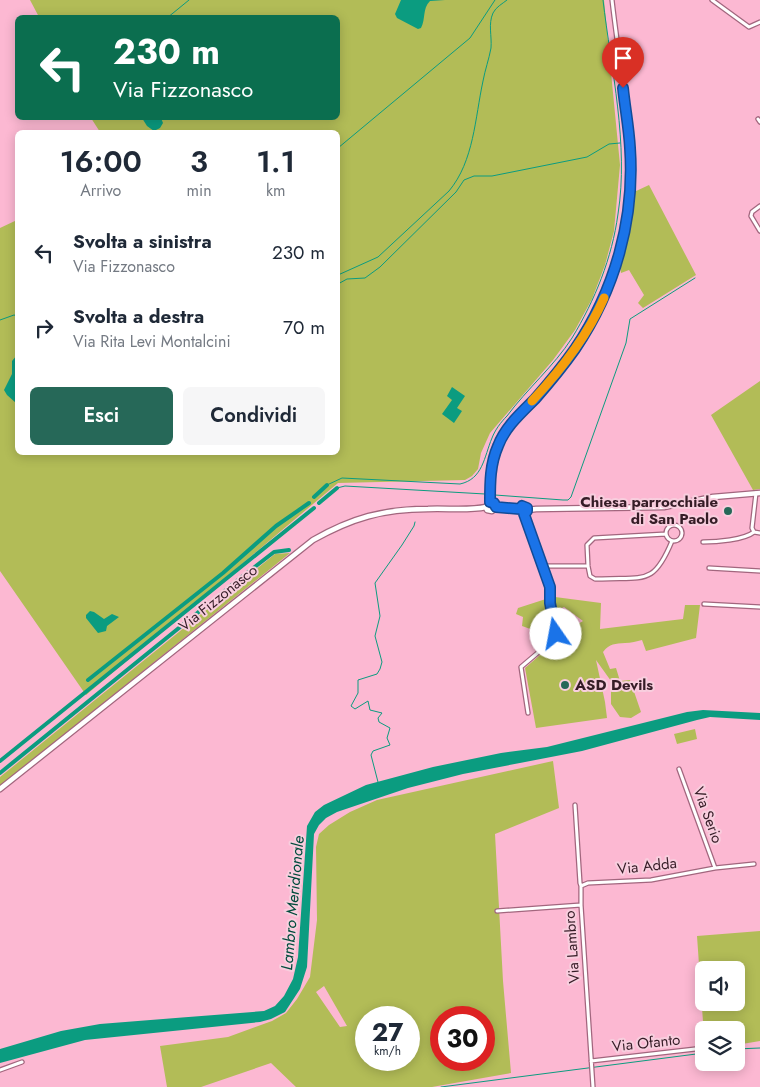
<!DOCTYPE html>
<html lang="it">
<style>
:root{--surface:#fff;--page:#f6f6f7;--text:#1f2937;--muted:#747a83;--accent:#266858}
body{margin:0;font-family:Jost,sans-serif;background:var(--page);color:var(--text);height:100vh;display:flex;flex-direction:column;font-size:19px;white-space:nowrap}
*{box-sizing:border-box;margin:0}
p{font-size:16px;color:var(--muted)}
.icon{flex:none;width:28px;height:28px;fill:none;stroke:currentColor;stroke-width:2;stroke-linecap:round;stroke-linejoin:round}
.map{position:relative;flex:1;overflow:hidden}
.drawer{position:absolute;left:15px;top:130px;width:325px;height:325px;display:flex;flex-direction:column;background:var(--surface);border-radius:8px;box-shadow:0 2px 12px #0003}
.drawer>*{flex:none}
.hud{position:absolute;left:15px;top:15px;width:325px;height:105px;border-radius:8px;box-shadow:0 2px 12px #0003;background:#0b6e4f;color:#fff;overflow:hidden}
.fabs{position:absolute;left:695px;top:961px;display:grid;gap:10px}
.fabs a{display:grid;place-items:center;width:50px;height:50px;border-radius:8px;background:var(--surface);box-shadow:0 2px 12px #0003;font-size:25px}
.speed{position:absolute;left:355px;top:1006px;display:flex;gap:10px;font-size:25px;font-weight:700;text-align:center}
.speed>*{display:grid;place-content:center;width:65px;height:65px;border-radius:50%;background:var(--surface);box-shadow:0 2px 12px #0003;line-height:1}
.speed small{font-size:12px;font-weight:400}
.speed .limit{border:8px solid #d22;background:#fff;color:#111}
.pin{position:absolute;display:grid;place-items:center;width:42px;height:42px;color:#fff;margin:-51px -21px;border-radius:50% 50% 50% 0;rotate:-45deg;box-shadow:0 0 5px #0007}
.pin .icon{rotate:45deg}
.me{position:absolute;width:55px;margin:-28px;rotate:348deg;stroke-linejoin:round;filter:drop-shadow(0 0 4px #0008)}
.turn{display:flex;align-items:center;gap:18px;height:105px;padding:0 15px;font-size:22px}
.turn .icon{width:65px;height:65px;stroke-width:2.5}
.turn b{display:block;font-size:35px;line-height:42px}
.eta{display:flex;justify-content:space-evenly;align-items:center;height:85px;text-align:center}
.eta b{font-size:30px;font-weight:600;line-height:35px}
.cta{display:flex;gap:10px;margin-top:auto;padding:10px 15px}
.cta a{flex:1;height:58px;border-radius:8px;background:var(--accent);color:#fff;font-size:20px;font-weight:600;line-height:58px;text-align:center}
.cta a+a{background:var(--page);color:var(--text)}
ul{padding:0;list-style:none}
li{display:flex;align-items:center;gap:15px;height:75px;padding:0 15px}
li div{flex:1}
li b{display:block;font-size:19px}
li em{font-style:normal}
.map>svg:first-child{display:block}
.green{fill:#b2bc57;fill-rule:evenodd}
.water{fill:#0b9c80}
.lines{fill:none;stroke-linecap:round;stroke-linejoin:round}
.stream{stroke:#0b9c80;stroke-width:1}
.canal{stroke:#0b9c80;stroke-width:4}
.minor-casing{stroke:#a2667e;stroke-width:5.5}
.secondary-casing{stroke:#a2667e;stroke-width:7}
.minor{stroke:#fff;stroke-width:3}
.secondary{stroke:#fff;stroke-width:4.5}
.route-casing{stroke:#114b97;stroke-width:12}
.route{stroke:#1a73e8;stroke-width:9}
.slow{stroke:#f59e0b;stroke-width:9}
.poi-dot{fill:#266858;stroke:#f8cede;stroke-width:2}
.labels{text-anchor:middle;stroke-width:4;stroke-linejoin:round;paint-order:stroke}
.poi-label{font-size:15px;font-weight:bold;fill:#351c26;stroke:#f8cede;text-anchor:end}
.street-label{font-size:15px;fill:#351c26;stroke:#f8cede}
.water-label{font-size:16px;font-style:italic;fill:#004b3c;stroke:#f8cede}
</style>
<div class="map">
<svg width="760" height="1087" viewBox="0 0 760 1087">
<rect width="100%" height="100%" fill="#fcb8d2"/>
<path class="green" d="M30 0H604L620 165 614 231 605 265 592 299 575 330 553 360 490 433 481 453 478 469 472 476 465 480 338 483 86 695 0 571V228L17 220 18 452H338V132H100L91 118H338V18L39 17Z
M649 185 696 275 643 308 638 303 644 295 629 270 621 273 620 267 634 209V192Z
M760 381V489L753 490 711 415Z
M290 553 0 786V777L275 554Z
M555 597 601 603 600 629 683 619 685 605H700L696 638 646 651 642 640C637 641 631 643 625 643 615 644 610 643 603 652L610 669 616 668 620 681 630 680 641 712 631 718 620 717 611 704V681L596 660 605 702 607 718 536 728 525 668 540 655 566 637 560 635 583 621 564 607 555 611Z
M549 598 553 631 548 634 547 626 533 630 522 626 523 617 516 614 518 608Z
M695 729 697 739 677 744 674 734Z
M553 761 559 808 495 834 503 981 511 1073 432 1087H296L271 1063 201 1087H167L160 1046 228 1037 272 1021 286 1013 297 999 310 977 317 920 316 847 319 834 329 825 350 812 377 800ZM324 986 347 1026 340 1027 316 992ZM366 1018H409V1060H366ZM441 1018H484V1060H441Z
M760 931V1041L736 1045V1030H704V1036L697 936ZM704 970H736V1002H704Z"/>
<path class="water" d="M401 0H445L430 1C422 9 426 19 421 28L418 29 397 18 395 14Z
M142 118H161L163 123 160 128 154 131 147 126Z
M17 355 18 403H16L7 395 4 390 12 374V361Z
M452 387 465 396 457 408 462 411 454 423 442 414 452 400 447 396Z
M90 611 94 612 104 619 112 614 119 617 107 626 106 631 98 633 86 618V615Z
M703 710 760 713V720L710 717 697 720 582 751 463 774 408 788 337 812 326 818 319 825 314 834 307 967 300 989 285 1012 271 1019 260 1022 85 1040 0 1063V1049L61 1031 100 1024 264 1011 275 1006 284 996 293 979 298 957 307 826 315 812 324 805 366 785 433 767 501 753 547 747 687 712Z"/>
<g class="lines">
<path class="stream" d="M167 18 189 0
M338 148 470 38 495 0
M338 275 378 257 449 191C474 161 475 118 483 81 485 70 489 59 491 48 492 36 488 24 493 13 496 7 502 4 507 0
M338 284 347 279 365 278 380 267 456 192 464 180 474 176H492L587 157 609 144 620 143
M0 320 14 315 18 316
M327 485 342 478 460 484C483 479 484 457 492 438 495 430 501 422 507 416 527 389 554 366 572 338 595 300 612 258 618 214 629 145 611 69 603 0
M337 488 345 486 485 494
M495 495 563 500H568L571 497 626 343 630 319 695 278
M378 782 371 755 373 751 390 745 387 738 390 728 379 722 378 718 382 713 370 710 368 701 355 709 351 706 358 693V680L377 674 380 669 382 662 375 636 380 616 375 583 402 545 414 526 415 522
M736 1049 760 1048
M441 1087 704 1053"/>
<path class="canal" d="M314 497 327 485
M319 503 337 488
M88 680 223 573 276 526 309 503
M0 761 314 508
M0 773 243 576 274 552 289 550"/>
<g class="minor-casing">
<path id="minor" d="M712 0 749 27 760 22
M758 119 760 122
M760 206 752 212 751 216 760 231
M756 493 752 528 754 532 760 533
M490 502C490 483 490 464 498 446 508 422 530 404 547 384 569 360 588 332 602 302 649 201 624 105 612 0
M524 514 550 587V603L556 634 554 639 521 667 528 713
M666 533a8 8 0 1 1 16 0a8 8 0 1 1-16 0Z
M666 534 594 538 587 545 588 566 590 576 595 579H602C645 577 654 585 672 541
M703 542C716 542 744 540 754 532
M542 566H588
M709 568 760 571
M704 604 760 607
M679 769 715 868
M575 805 580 883 581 886V905L593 1087
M581 886 588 883 651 880 715 868 754 864
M497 911 581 905
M591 1061 704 1048
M0 1070 22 1062"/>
</g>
<g class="secondary-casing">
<path id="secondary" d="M486 507 488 503 492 502 496 507
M486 507 487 510 492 511 496 507
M496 507 520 509 523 506 527 508 528 510
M520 509 523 514 527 513 528 510 536 509 664 507 713 497 760 493
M0 789 313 540C352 518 383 509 428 509 447 508 468 511 486 507"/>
</g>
<use href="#minor" class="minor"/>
<use href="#secondary" class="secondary"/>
</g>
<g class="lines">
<g class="route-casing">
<path id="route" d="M556 634 550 603V587L524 514 527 511V508L522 506 520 509 496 507 494 503 490 502C490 483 490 464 498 446 505 427 521 413 535 399 549 383 563 366 575 349 615 290 635 219 630 148 629 128 625 108 623 88"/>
</g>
<use href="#route" class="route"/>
<path class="slow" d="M532 401C561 370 587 337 604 298"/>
</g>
<g class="poi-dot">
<circle cx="728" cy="511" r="5"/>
<circle cx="565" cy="685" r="5"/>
</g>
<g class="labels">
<g class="poi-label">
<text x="718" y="507">Chiesa parrocchiale<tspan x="718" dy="17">di San Paolo</tspan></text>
<text x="575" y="690" text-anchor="start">ASD Devils</text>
</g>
<g class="street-label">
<text transform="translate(218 598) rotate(-39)" y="5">Via Fizzonasco</text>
<text transform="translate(708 815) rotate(70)" y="5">Via Serio</text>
<text transform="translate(647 866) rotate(-6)" y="5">Via Adda</text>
<text transform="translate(572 947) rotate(-94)" y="5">Via Lambro</text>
<text transform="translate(646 1043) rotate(-6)" y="5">Via Ofanto</text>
</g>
<g class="water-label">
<text transform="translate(292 903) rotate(-85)" y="6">Lambro Meridionale</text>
</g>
</g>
</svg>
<div class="fabs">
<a><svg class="icon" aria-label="sound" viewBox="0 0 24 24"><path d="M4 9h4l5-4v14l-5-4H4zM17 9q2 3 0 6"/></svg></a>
<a><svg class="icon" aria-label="layers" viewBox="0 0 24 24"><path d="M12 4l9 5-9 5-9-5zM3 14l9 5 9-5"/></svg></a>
</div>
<div class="speed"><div>27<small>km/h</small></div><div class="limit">30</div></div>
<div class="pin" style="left:623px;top:88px;background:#d93025"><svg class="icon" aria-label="arrive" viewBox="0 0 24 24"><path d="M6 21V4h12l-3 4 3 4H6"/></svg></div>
<svg class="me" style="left:556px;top:634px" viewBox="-20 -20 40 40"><circle r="19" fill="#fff"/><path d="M0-13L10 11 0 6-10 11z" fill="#1a73e8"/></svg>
<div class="hud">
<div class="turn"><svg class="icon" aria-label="left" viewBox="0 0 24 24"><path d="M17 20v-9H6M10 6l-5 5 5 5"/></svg><div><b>230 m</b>Via Fizzonasco</div></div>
</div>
<section class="drawer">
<div class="eta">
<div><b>16:00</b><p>Arrivo</p></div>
<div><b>3</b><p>min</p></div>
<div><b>1.1</b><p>km</p></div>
</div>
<ul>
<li><svg class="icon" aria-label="left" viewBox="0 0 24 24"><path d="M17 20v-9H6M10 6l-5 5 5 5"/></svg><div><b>Svolta a sinistra</b><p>Via Fizzonasco</p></div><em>230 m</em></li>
<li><svg class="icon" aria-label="right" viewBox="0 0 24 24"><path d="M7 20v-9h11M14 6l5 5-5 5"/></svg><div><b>Svolta a destra</b><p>Via Rita Levi Montalcini</p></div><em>70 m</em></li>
</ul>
<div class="cta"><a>Esci</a><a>Condividi</a></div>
</section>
</div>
